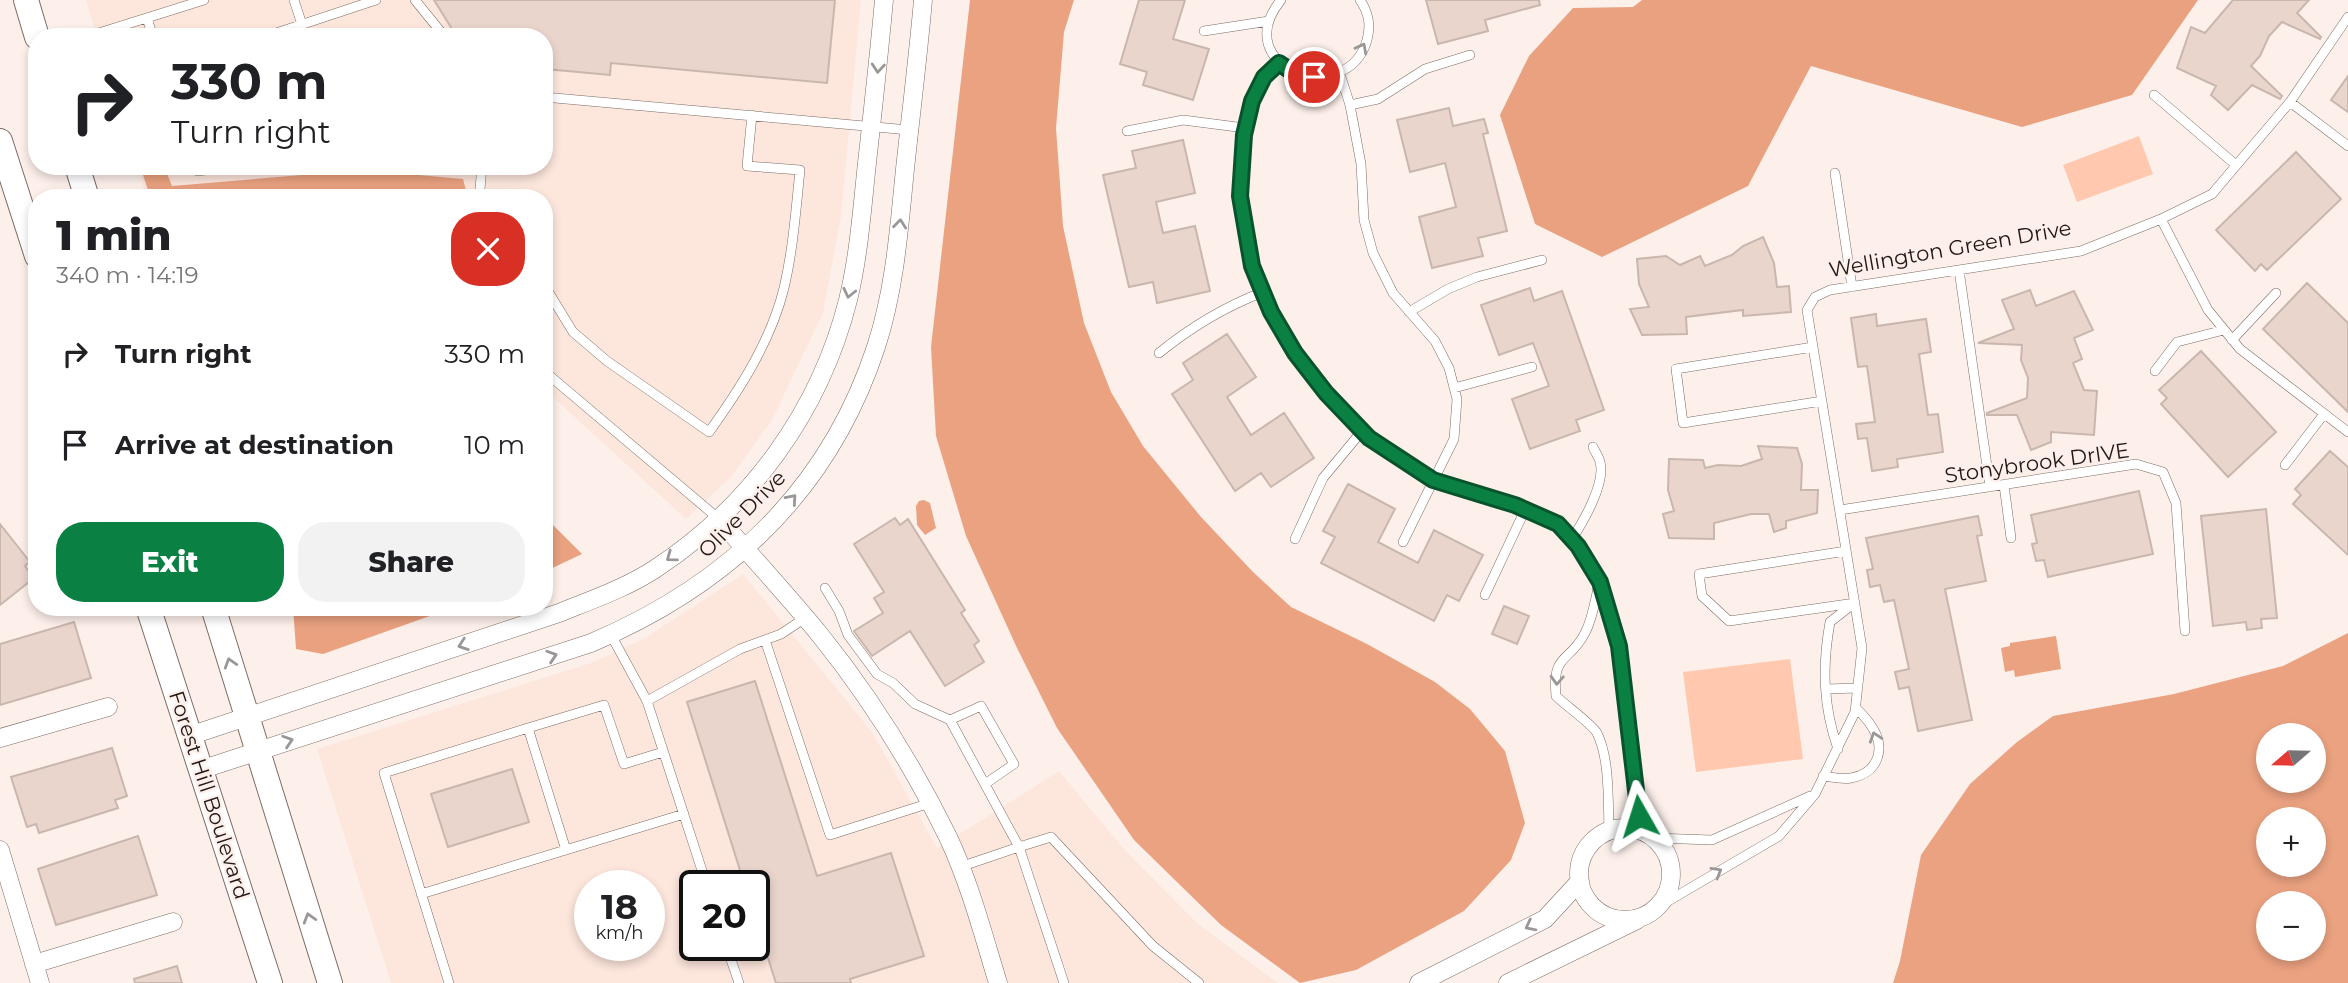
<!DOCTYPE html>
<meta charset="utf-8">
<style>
:root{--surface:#fff;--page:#f2f2f2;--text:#202124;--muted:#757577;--accent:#0b8043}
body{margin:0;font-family:Montserrat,sans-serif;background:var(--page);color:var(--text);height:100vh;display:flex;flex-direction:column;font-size:26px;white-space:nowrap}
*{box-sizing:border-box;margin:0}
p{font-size:23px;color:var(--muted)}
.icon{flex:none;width:38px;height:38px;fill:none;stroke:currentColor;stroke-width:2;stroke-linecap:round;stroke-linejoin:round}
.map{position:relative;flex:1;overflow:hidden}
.drawer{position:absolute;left:28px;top:189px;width:525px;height:427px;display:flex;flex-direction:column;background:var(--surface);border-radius:28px;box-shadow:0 4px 10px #0003}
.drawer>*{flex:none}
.banner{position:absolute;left:28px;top:28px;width:525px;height:147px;border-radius:28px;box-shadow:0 4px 10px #0003;background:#fff;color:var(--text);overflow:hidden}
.needle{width:46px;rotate:250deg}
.controls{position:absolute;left:2256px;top:723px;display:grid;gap:14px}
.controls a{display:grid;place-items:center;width:70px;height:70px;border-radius:50%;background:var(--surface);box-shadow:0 4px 10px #0003;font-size:35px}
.speed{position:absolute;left:574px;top:870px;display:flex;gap:14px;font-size:35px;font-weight:700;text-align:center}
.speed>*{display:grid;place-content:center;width:91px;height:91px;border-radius:50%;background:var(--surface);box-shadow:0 4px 10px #0003;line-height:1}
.speed small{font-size:18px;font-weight:400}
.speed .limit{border:4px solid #111;border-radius:10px;background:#fff;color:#111}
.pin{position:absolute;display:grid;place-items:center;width:60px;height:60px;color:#fff;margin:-30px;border:4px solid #fff;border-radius:50%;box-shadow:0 2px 7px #0007}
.me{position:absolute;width:77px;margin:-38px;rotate:354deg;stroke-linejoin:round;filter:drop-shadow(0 0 5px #0008)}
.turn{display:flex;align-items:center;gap:24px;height:147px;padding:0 28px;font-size:32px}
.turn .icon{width:91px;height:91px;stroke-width:2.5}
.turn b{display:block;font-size:49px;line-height:60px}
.round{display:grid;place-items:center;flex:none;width:74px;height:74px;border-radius:28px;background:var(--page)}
.head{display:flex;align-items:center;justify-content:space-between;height:119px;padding:0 28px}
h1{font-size:42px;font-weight:800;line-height:52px}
.cta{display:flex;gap:14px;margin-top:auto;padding:14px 28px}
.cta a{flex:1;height:80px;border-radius:28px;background:var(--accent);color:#fff;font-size:28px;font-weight:800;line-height:80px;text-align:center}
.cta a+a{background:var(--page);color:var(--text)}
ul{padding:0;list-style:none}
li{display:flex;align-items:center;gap:21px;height:91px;padding:0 28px}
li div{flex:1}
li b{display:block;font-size:26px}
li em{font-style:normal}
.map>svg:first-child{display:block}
.built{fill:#fde6dc;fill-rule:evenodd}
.green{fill:#ffc8af}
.forest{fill:#e9a17f}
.water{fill:#eba281;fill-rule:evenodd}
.building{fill:#ead5cc;stroke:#c9b6ad;stroke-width:2}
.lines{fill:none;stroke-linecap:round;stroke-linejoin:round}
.lane-casing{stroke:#7d6c64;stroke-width:10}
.street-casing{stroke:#7d6c64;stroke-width:19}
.secondary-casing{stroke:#7d6c64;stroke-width:26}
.lane{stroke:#fff;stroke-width:9}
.street{stroke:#fff;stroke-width:18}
.secondary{stroke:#fff;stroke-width:24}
.oneway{stroke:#9a9796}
.route-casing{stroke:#07532c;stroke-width:18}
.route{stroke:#0b8043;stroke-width:12}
.labels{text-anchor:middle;stroke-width:5;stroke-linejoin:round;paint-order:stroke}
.street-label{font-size:21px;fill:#1f1815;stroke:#fdf0eb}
</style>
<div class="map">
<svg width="2348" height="983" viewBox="0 0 2348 983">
<rect width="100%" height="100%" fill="#fdf0eb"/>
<path class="built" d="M86 0H861L841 216 823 313 772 420 731 477 686 519 544 389V198H460L360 174 147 198 137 166H544V37H97Z
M743 574 872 732 937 848 1059 771 1123 848 1198 924 1278 983H391L317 749 591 663 645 638ZM590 886H649V945H590ZM695 886H754V945H695Z"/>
<path class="green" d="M2139 136 2153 174 2077 202 2063 165Z
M1790 659 1803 759 1696 772 1683 672Z"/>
<path class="forest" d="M1642 0H2198L2132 95 2022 127 1811 66 1748 186 1602 257 1535 224 1500 115 1529 56 1573 8 1633 7Z
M140 166H164L172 186 362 170 463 179 468 198H156L150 196Z
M544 516 582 554 544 572Z
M293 607H455L323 654 296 649Z"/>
<path class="water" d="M970 0H1074L1064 32 1056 128 1063 226 1084 323 1111 392 1143 446 1201 517 1253 572 1291 607 1367 644 1435 682 1470 709 1505 751 1525 823 1511 860 1464 911 1356 970 1300 983 1221 925 1134 840 1057 728 1017 648 966 536 936 436 931 347Z
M924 500 930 503 936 528 925 535 917 525 916 506 919 501Z
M2348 633V983H1893L1900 961 1921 855 1970 784 2017 742 2053 716 2174 694 2283 666ZM2314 735V780H2268V735ZM2314 819V864H2268V819ZM2314 903V948H2268V903Z
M2056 636 2061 669 2015 677 2014 670 2005 672 2001 648 2010 646V643Z"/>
<path class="building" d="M434 0H835L827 83 611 63 610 75 546 69 544 37H457Z
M1139 0H1185L1173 39 1209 49 1193 100 1143 85 1147 72 1120 64Z
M1426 0H1539L1540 5 1485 20 1488 31 1438 44Z
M2233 0H2309L2297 13 2321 37 2320 39 2282 22 2269 36 2260 56 2251 66 2282 96 2280 99 2252 85 2228 110 2211 95 2216 86 2177 68 2191 27 2205 33Z
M2348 76V112L2331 100Z
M1449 108 1453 126 1484 119 1488 133 1483 134 1507 231 1478 238 1483 256 1432 268 1419 217 1456 207 1445 163 1410 172 1397 120Z
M1183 140 1195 193 1156 202 1163 233 1195 226 1210 291 1157 303 1153 282 1129 287 1103 175 1136 168 1132 151Z
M2296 152 2341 199 2267 270 2261 264 2255 271 2216 230Z
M1763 237 1774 263 1777 287 1789 286 1791 312 1743 316V310L1686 317 1687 334 1642 335 1630 309 1649 307 1639 284 1637 259 1666 256 1680 265 1700 256 1705 266 1732 255 1743 246Z
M2307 283 2348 323V412L2263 329Z
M1530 288 1534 301 1562 291 1604 410 1576 420 1580 431 1530 449 1512 399 1549 386 1533 343 1499 355 1481 305Z
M2030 290 2036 306 2074 291 2093 330 2074 338 2082 359 2073 363 2084 390 2097 391 2094 435 2051 432V442L2031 450 2017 415H1987V413L2027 398 2028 378 2021 360 2022 345 1978 343 2014 329 2002 300Z
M1876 314 1877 326 1926 319 1931 352 1919 354 1928 415 1938 414 1943 452 1897 459 1898 467 1872 471 1867 438 1858 439 1856 424 1875 422 1867 366 1858 367 1851 318Z
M1227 334 1256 377 1227 397 1251 435 1284 413 1314 458 1271 487 1261 473 1235 491 1172 394 1193 380 1183 363Z
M2201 351 2276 432 2228 477 2161 404 2167 398 2159 390Z
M1758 446 1797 448 1802 464 1801 490H1818L1817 513 1786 521V528L1774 532 1769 514H1751L1714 523V539L1669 538 1663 514 1674 511 1668 490 1669 459 1703 460 1705 468 1718 465 1741 466 1762 459Z
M2330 451 2348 467V555L2293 504 2301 495 2295 489Z
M1348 484 1395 509 1378 542 1418 563 1434 530 1483 555 1459 601 1447 595 1434 621 1321 563 1335 537 1323 531Z
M2139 491 2153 554 2048 577 2044 560 2036 561 2032 544 2037 543 2031 515Z
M2266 509 2277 618 2261 619 2262 628 2247 630 2246 622 2213 626 2201 516Z
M1978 516 1982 535 1977 536 1986 581 1945 589 1972 720 1918 731 1909 687 1899 689 1895 672 1909 669 1894 600 1884 602 1880 585 1870 587 1867 570 1873 569 1866 538Z
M895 518 900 525 908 519 965 610 961 613 979 641 974 645 984 662 945 686 910 631 872 656 854 631 883 613 874 598 884 592 854 544Z
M0 524 30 562 25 566 34 578 0 605Z
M1504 606 1529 616 1517 644 1492 634Z
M74 622 91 678 0 705V644Z
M755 681 817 876 891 853 924 956 850 979 851 983H776L754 914V886H745L687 702Z
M112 748 127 796 115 800 118 808 39 833 36 824 27 827 11 777Z
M512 769 529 822 448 847 431 794Z
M138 836 157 895 56 925 38 869Z
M177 966 182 983H135L134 979Z"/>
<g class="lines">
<g class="lane-casing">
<path id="lane" d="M294 0 306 37
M415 0 445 37
M1281 0C1226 68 1347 110 1367 40 1371 25 1369 13 1360 0
M147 18 153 37
M1204 31 1269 21
M86 37 204 0
M264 37 376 0
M1279 63 1264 77 1252 101 1244 135 1240 196 1252 266 1271 312 1295 353 1326 393 1369 438 1433 480 1515 505 1558 524 1579 546 1600 582 1619 646 1641 830
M1339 71 1350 105 1361 164 1364 220 1373 253 1393 293 1435 341 1449 368 1457 399 1454 439 1403 542
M2154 95 2236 165
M544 97 909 130
M2290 102 2348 146
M1350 105 1378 99 1425 69 1470 55
M1127 131 1183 120 1245 128
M196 166 198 171 232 166
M1835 173 1852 287
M482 198 480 189 482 166
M2161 219 2208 310 2240 349 2348 432
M1959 270 1990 487
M546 288 573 332 607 361 709 432C740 389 771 341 784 288 793 250 796 209 800 170L747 166 752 115
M1409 312 1448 289 1477 277 1542 260
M2232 340 2276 293
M1813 347 1676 369 1683 423 1822 401
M1159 353C1191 327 1224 307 1263 292
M544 371 719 519
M2155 371 2177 342 2224 330
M1454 388 1532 367
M2285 465 2324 414
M2004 485 2011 538
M1840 510 2136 464 2163 472 2176 503 2185 631
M1295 539 1323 478 1362 431
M1572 539C1583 522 1606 483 1600 462 1599 457 1595 452 1593 447
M1846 551 1699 574 1702 596 1729 621 1855 603
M1599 584C1595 600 1593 618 1585 633 1569 664 1552 652 1556 696 1565 705 1593 725 1597 733 1610 759 1608 802 1609 831
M825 588 839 611 848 635 877 674 893 683 915 704 950 720 1019 847 960 867
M1485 595 1525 510
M611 635 647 701 707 886
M765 640 830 835 930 803
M1826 689 1858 688
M647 701 740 649 781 634 805 618
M950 720 981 706 1014 764 985 784
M528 728 604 705 624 764 663 752
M1838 749C1823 706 1822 667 1830 622L1853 604
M1823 776C1832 777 1842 780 1851 778 1879 773 1887 747 1870 724 1866 718 1861 713 1856 708
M1655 838 1712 840 1810 796
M421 894 684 814
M1658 907 1779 836 1815 794 1855 712 1862 648 1807 310 1815 297 1830 290 2081 251 2161 219 2212 194 2290 102 2348 17
M726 945 739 983
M449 983 384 773 528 728 566 850
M1064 983 1019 847 1051 837 1153 946 1199 983"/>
</g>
<g class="street-casing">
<path id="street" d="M719 519C753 558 788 596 820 635 870 697 913 766 948 837 970 884 983 934 998 983
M189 736 559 613C591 600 626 588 655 569 751 506 820 411 848 300 859 255 862 209 867 163 873 109 879 55 884 0
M0 738 108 707
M200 770 591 643C728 585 829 490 876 347 895 289 899 229 905 169 911 113 918 57 923 0
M1579 874a46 46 0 1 1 92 0a46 46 0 1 1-92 0Z
M0 850 40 983
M34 964 173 922
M1419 983 1545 919 1580 881
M1508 983 1637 920"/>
</g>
<g class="secondary-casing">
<path id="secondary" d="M26 0 37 37
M0 141 37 256
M77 166 87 198
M148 607 270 983
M213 607 330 983"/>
</g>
<use href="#lane" class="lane"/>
<use href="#street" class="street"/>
<use href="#secondary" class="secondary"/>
</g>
<defs><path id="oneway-chevron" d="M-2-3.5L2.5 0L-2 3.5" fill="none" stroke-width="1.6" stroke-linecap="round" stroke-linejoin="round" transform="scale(1.75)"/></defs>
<g class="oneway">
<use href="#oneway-chevron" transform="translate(1362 48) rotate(-62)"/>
<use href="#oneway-chevron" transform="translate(878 68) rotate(95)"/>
<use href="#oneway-chevron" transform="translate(900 224) rotate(-84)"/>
<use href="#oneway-chevron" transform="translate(849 293) rotate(103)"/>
<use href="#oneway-chevron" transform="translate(792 499) rotate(-49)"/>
<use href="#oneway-chevron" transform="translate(671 557) rotate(144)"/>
<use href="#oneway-chevron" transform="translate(463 645) rotate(161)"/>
<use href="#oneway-chevron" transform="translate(552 656) rotate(-18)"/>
<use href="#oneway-chevron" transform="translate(230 663) rotate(-107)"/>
<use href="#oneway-chevron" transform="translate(1557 680) rotate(93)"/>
<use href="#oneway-chevron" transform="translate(1875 737) rotate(-108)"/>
<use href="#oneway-chevron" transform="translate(288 741) rotate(-18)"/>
<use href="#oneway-chevron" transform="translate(1717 872) rotate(-30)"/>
<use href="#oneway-chevron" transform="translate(309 918) rotate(-107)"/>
<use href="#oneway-chevron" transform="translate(1530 926) rotate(153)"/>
</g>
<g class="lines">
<g class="route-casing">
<path id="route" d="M1314 77 1295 74 1279 63 1264 77 1252 101 1244 135 1240 196 1252 266 1271 312 1295 353 1326 393 1369 438 1433 480 1515 505 1558 524 1578 546 1600 582 1619 646 1639 816"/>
</g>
<use href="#route" class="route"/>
</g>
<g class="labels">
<g class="street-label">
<text transform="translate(1950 249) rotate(-10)" y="7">Wellington Green Drive</text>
<text transform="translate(2037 463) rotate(-8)" y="7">Stonybrook DrIVE</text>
<text transform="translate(742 514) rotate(-45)" y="7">Olive Drive</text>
<text transform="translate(209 795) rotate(72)" y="7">Forest Hill Boulevard</text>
</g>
</g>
</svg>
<div class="controls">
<a><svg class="needle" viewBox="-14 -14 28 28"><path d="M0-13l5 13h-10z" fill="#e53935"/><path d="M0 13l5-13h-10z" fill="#757577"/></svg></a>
<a>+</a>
<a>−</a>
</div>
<div class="speed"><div>18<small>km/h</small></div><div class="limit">20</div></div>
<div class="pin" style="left:1314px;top:77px;background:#d93025"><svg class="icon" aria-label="arrive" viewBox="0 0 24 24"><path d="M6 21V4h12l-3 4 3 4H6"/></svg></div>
<svg class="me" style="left:1639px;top:816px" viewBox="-20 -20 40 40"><path d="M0-17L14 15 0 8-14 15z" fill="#0b8043" stroke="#fff" stroke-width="4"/></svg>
<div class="banner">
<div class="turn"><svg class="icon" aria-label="right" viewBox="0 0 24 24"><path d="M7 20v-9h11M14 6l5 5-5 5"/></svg><div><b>330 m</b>Turn right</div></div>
</div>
<section class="drawer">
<div class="head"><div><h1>1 min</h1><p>340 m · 14:19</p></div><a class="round" style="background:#d93025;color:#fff"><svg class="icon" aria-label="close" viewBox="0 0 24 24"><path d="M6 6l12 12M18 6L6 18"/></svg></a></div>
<ul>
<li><svg class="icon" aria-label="right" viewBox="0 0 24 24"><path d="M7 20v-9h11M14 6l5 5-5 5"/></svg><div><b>Turn right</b></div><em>330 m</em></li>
<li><svg class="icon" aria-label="arrive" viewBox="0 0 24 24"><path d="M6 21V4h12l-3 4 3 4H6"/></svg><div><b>Arrive at destination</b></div><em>10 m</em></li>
</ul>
<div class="cta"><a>Exit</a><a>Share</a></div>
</section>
</div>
